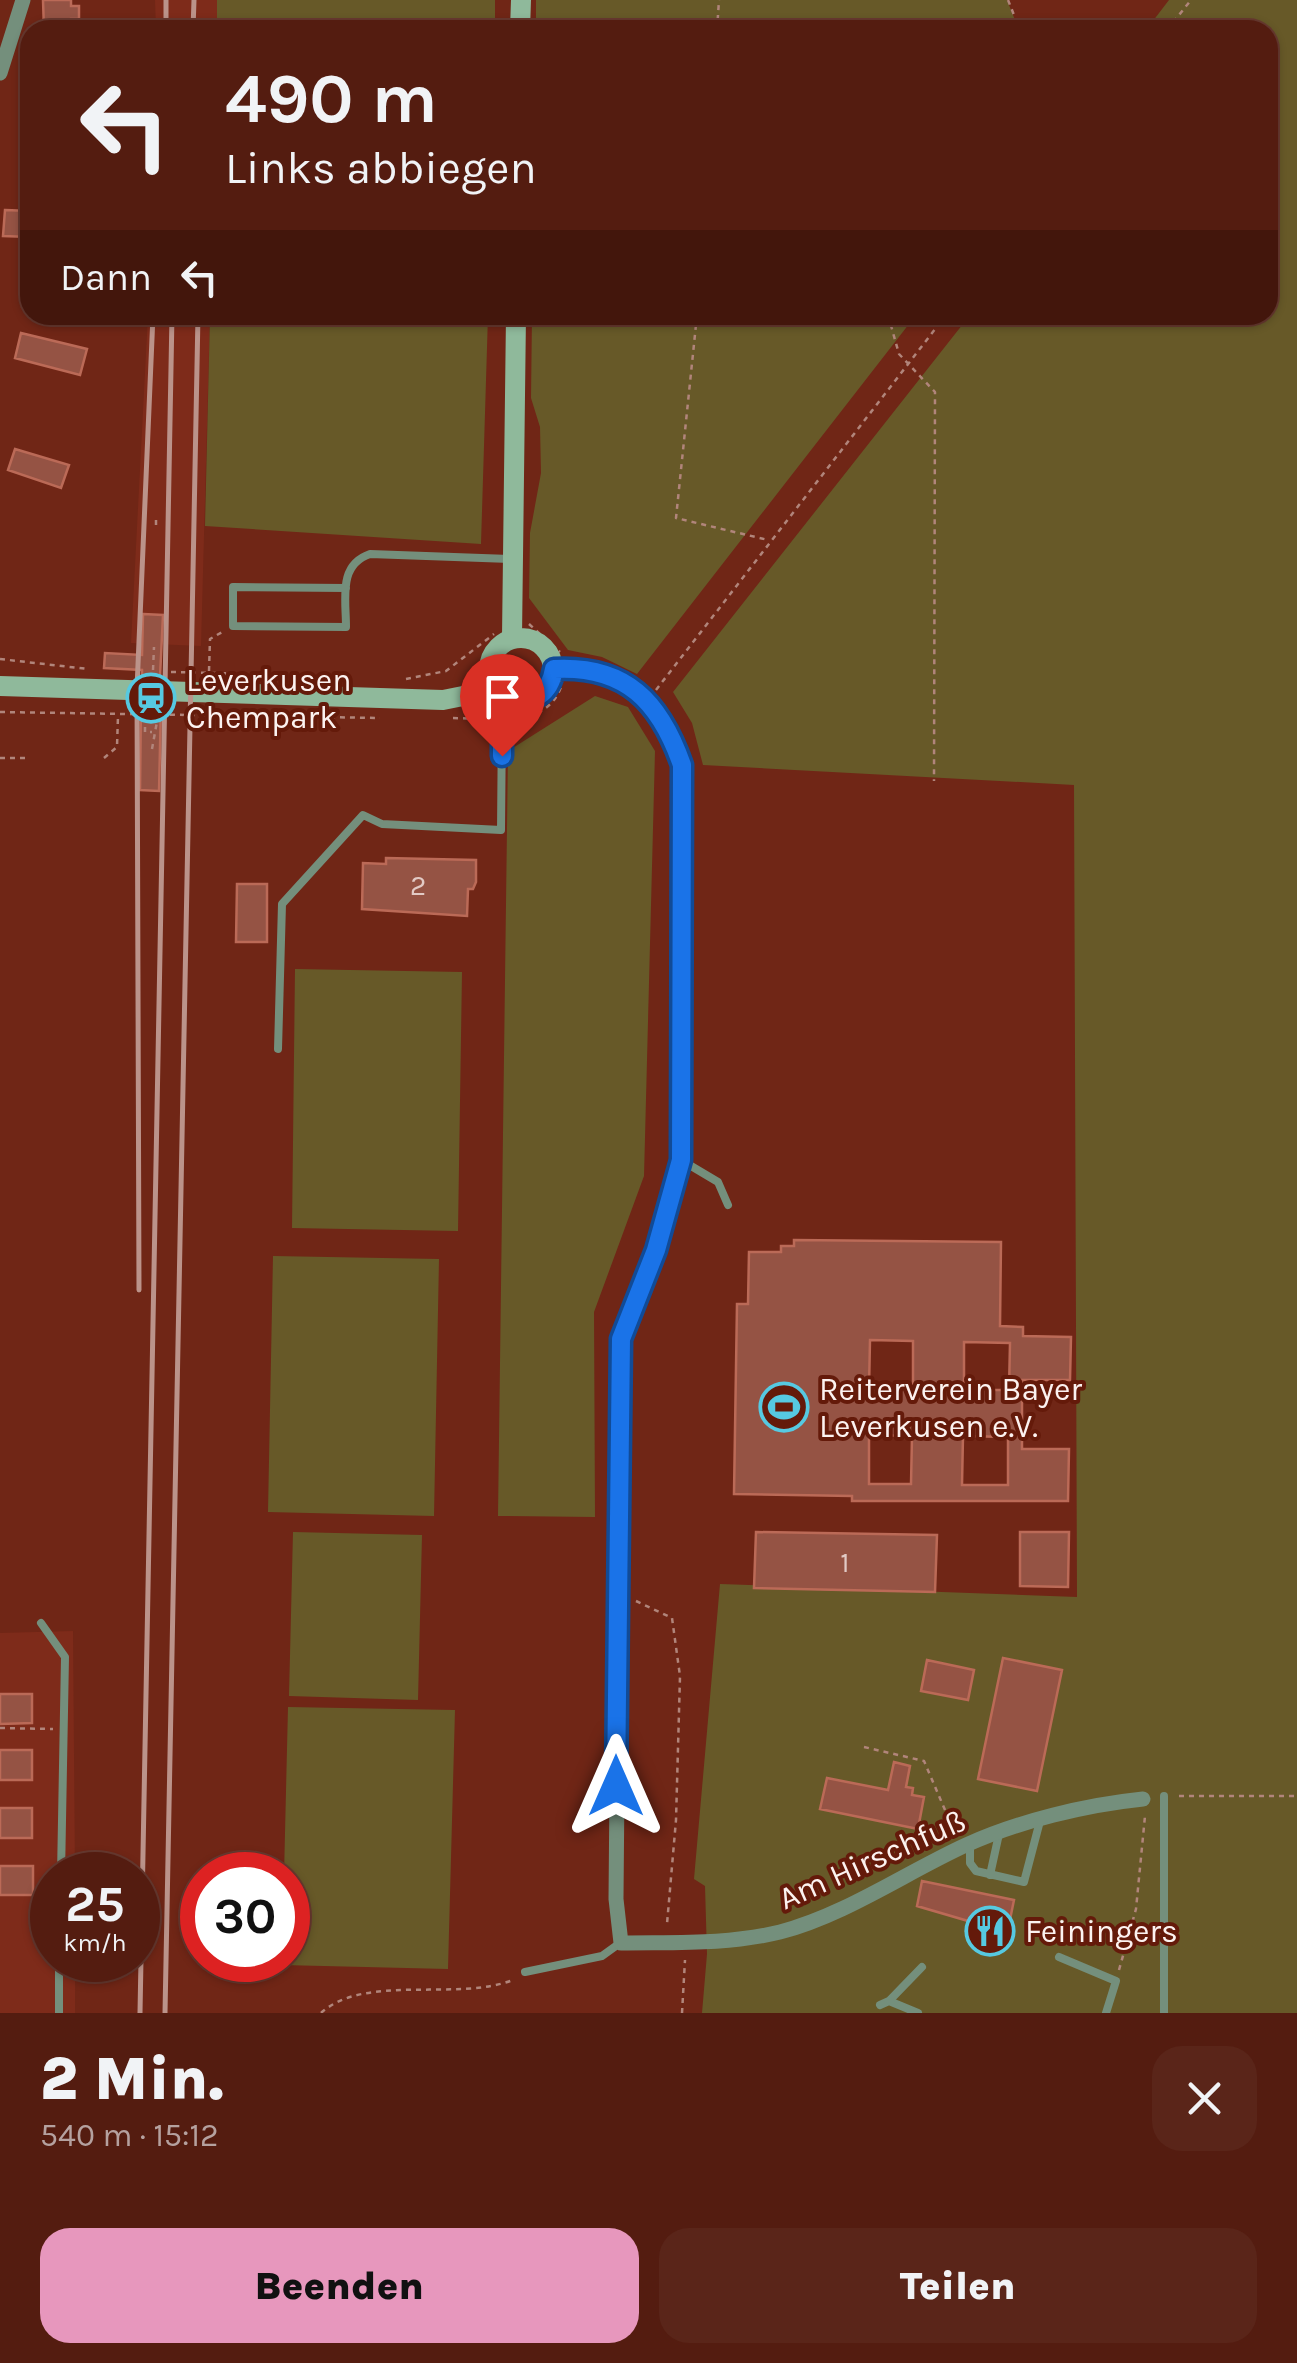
<!DOCTYPE html>
<html lang="de">
<meta charset="utf-8">
<style>
:root{--surface:#541c10;--page:#5a2519;--text:#f1f3f6;--muted:#b5a19f;--line:#6a3a30;--accent:#e797bd}
body{margin:0;font-family:Karla,sans-serif;background:var(--page);color:var(--text);height:100vh;display:flex;flex-direction:column;font-size:38px;white-space:nowrap}
*{box-sizing:border-box;margin:0}
p{font-size:32px;color:var(--muted)}
.icon{flex:none;width:55px;height:55px;fill:none;stroke:currentColor;stroke-width:2;stroke-linecap:round;stroke-linejoin:round}
.map{position:relative;height:2013px;overflow:hidden}
.panel{display:flex;flex-direction:column;background:var(--surface);flex:1}
.panel>*{flex:none}
.banner{position:absolute;left:20px;top:20px;width:1258px;height:305px;border-radius:30px;box-shadow:0 2px 8px #0004,0 0 0 2px var(--line);background:#541c10;color:var(--text);overflow:hidden}
.speed{position:absolute;left:30px;top:1852px;display:flex;gap:20px;font-size:50px;font-weight:700;text-align:center}
.speed>*{display:grid;place-content:center;width:130px;height:130px;border-radius:50%;background:var(--surface);box-shadow:0 2px 8px #0004,0 0 0 2px var(--line);line-height:1}
.speed small{font-size:25px;font-weight:400}
.speed .limit{border:15px solid #d22;background:#fff;color:#111}
.pin{position:absolute;display:grid;place-items:center;width:85px;height:85px;color:#fff;margin:-102px -42px;border-radius:50% 50% 50% 0;rotate:-45deg;box-shadow:0 0 10px #0007}
.pin .icon{rotate:45deg}
.me{position:absolute;width:110px;margin:-55px;rotate:0deg;stroke-linejoin:round;filter:drop-shadow(0 0 8px #0008)}
.turn{display:flex;align-items:center;gap:35px;height:210px;padding:0 40px;font-size:45px}
.turn .icon{width:130px;height:130px;stroke-width:2.5}
.turn b{display:block;font-size:70px;line-height:85px}
.then{display:flex;align-items:center;height:95px;padding:0 40px;background:#0003;gap:20px;font-size:38px}
.round{display:grid;place-items:center;flex:none;width:105px;height:105px;border-radius:30px;background:var(--page)}
.head{display:flex;align-items:center;justify-content:space-between;height:170px;padding:0 40px}
h1{font-size:60px;font-weight:800;line-height:75px}
.action{display:flex;gap:20px;margin-top:auto;padding:20px 40px}
.action a{flex:1;height:115px;border-radius:30px;background:var(--accent);color:#111;font-size:40px;font-weight:800;line-height:115px;text-align:center}
.action a+a{background:var(--page);color:var(--text)}
.map>svg:first-child{display:block}
.built{fill:#7e2b1a}
.green{fill:#675928}
.building{fill:#955344;stroke:#bb6a57;stroke-width:2.5;fill-rule:evenodd}
.lines{fill:none;stroke-linecap:round;stroke-linejoin:round}
.path{stroke:#b1857b;stroke-width:2.5;stroke-dasharray:5 5;stroke-linecap:butt}
.lane{stroke:#748f7c;stroke-width:8}
.street{stroke:#748f7c;stroke-width:15}
.secondary{stroke:#8fb99b;stroke-width:20}
.rail{stroke:#bb938a;stroke-width:5}
.route-casing{stroke:#114b97;stroke-width:25}
.route{stroke:#1a73e8;stroke-width:18}
.labels{text-anchor:middle;stroke-width:8;stroke-linejoin:round;paint-order:stroke}
.number-label{font-size:28px;fill:#e2cac5}
.poi-label{font-size:32px;fill:#fcf2f0;stroke:#641a0a;text-anchor:start}
.street-label{font-size:32px;fill:#fcf2f0;stroke:#641a0a}
</style>
<div class="map">
<svg width="1297" height="2013" viewBox="0 0 1297 2013">
<rect width="100%" height="100%" fill="#702616"/>
<path class="built" d="M155 0H217V30H156Z
M148 315H210L201 646 131 643Z
M73 1631 75 1875H52V1960H75V2013H0V1633Z"/>
<path class="green" d="M217 0H495V30H217Z
M536 0H1007L1019 30H536Z
M1169 0H1297V2013H702L707 1954 705 1886 694 1879 720 1584 1077 1597 1074 785 703 765 692 723 673 692 970 315H1268V30H1146Z
M210 315H488L481 544 205 526Z
M532 315H916L637 674 602 657 568 650 529 598 530 533 541 473 540 427 531 398Z
M595 696 628 707 655 751 644 1176 594 1312 595 1517 498 1516 508 751Z
M295 969 462 972 458 1231 292 1228Z
M273 1256 439 1259 434 1516 268 1512Z
M293 1532 422 1535 418 1700 289 1696Z
M288 1707 455 1710 448 1969 282 1965V1960H288V1875H284Z"/>
<path class="building" d="M43 0H71V6H79V19H71V30H44Z
M5 210 30 211V237L3 236Z
M21 333 87 349 80 375 15 358Z
M15 449 69 465 61 488 8 470Z
M143 614 163 615 160 677H142V670L104 668 105 653 142 655Z
M141 704 161 705 159 791 140 790Z
M386 858 476 860V882L473 889H468L467 916 362 909 363 863 386 864Z
M237 884H267V942H236Z
M794 1240 1001 1242 1000 1326 1023 1327V1336L1071 1337 1070 1380H1022V1449H1069L1068 1501H852V1496L734 1494 737 1304H748L749 1252H781V1246H794ZM870 1340 913 1341V1389H869ZM964 1342 1010 1343 1009 1390H964ZM869 1435 912 1436 911 1484H869ZM963 1436 1008 1437V1485H962Z
M756 1532 937 1535 935 1592 754 1588Z
M1020 1532H1069L1068 1587 1020 1586Z
M1003 1658 1062 1670 1037 1791 978 1779Z
M927 1660 974 1670 968 1700 921 1691Z
M0 1694H32V1723L0 1724Z
M0 1750H32V1780H0Z
M894 1762 910 1766 906 1787 913 1788 912 1795 924 1797 918 1829 820 1809 827 1778 888 1790Z
M0 1808H32V1838H0Z
M0 1866H33V1895H0Z
M922 1881 1014 1900 1006 1939 966 1931 968 1921 917 1906Z"/>
<g class="lines">
<path class="path" d="M1008 0 1020 30
M717 30 719 0
M1167 30 1191 0
M697 315 676 518 768 540
M888 315 899 354 935 392 934 781
M156 525V519
M529 624 560 652
M0 659 88 669
M153 670 154 647
M209 671 210 639 224 631
M171 672 258 674
M406 679 446 671 494 634
M656 690 946 315
M0 712 380 718
M142 712H161
M145 717V732H152
M518 717C538 715 553 708 561 687
M453 718 490 719
M152 749 158 716
M0 758H28
M104 758 117 747 118 716
M636 1601 672 1618 680 1676 676 1820 667 1924
M0 1728 53 1729
M864 1747 924 1761 954 1831
M1179 1796H1297
M1119 1970 1136 1909 1145 1816
M321 2013C365 1973 456 2002 513 1980
M682 2013 685 1960"/>
<path class="lane" d="M346 588 233 587V626L346 627C346 598 338 565 370 554L512 559
M278 1049 282 904 363 815 382 824 501 830 502 719 510 700
M681 1160 718 1182 728 1205
M41 1623 65 1657 61 1875
M970 1843V1863L976 1871 1024 1882 1040 1821
M990 1875 999 1834
M1059 1957 1116 1981 1106 2013
M525 1972 602 1956 620 1943
M889 2001 922 1967
M880 2005 889 2001 918 2013
M59 2013V1960
M1164 2013V1796"/>
<path class="street" d="M0 73 23 0
M554 669C625 663 660 703 682 765L681 1160 656 1250 621 1339 616 1899 621 1943C675 1942 726 1945 780 1932 845 1915 905 1873 966 1845 1019 1821 1085 1805 1143 1799"/>
<path class="secondary" d="M520 30 521 0
M512 637 516 315
M489 670a32 32 0 1 1 64 0a32 32 0 1 1-64 0Z
M0 686 443 700 493 690"/>
<path class="rail" d="M166 30V0
M193 30 194 0
M139 1290 137 688 153 315
M140 2013 172 315
M165 2013 198 315"/>
</g>
<g class="lines">
<g class="route-casing">
<path id="route" d="M502 756V719L510 700C534 703 550 694 554 669 626 665 660 702 682 765L681 1160 656 1250 621 1339 616 1786"/>
</g>
<use href="#route" class="route"/>
</g>
<defs>
<g id="station-ring" transform="scale(2.5)"><circle r="9.5" fill="#641a0a" stroke="#56c9e1" stroke-width="1.5"/><path d="M-3-6H3Q5-6 5-4V2Q5 4 3 4L4.5 6H3L1.5 4h-3L-3 6H-4.5L-3 4Q-5 4-5 2V-4Q-5-6-3-6ZM-3.5-4v3h7v-3ZM-3.5 1v1.5H-2V1ZM2 1v1.5H3.5V1Z" fill="#56c9e1"/></g>
<g id="stadium-ring" transform="scale(2.5)"><circle r="9.5" fill="#641a0a" stroke="#56c9e1" stroke-width="1.5"/><path d="M0-5a6.5 5 0 1 0 0 10a6.5 5 0 1 0 0-10ZM-3.5-1.8h7v3.6h-7Z" fill="#56c9e1"/></g>
<g id="restaurant-ring" transform="scale(2.5)"><circle r="9.5" fill="#641a0a" stroke="#56c9e1" stroke-width="1.5"/><path d="M-5-6h1v4h1v-4h1v4h1v-4h1v5L-1.5 .5V6h-2V.5L-5-1ZM5-6V6H3V1.5H1.5Q1.5-4 5-6Z" fill="#56c9e1"/></g>
</defs>
<g fill-rule="evenodd">
<use href="#station-ring" x="151" y="698"/>
<use href="#stadium-ring" x="784" y="1407"/>
<use href="#restaurant-ring" x="990" y="1931"/>
</g>
<g class="labels">
<g class="number-label">
<text x="418" y="895">2</text>
<text x="845" y="1572">1</text>
</g>
<g class="poi-label">
<text x="186" y="691">Leverkusen<tspan x="186" dy="37">Chempark</tspan></text>
<text x="819" y="1400">Reiterverein Bayer<tspan x="819" dy="37">Leverkusen e.V.</tspan></text>
<text x="1025" y="1942">Feiningers</text>
</g>
<g class="street-label">
<text transform="translate(872 1859) rotate(-24)" y="11">Am Hirschfuß</text>
</g>
</g>
</svg>
<div class="speed"><div>25<small>km/h</small></div><div class="limit">30</div></div>
<div class="pin" style="left:502px;top:756px;background:#d93025"><svg class="icon" aria-label="arrive" viewBox="0 0 24 24"><path d="M6 21V4h12l-3 4 3 4H6"/></svg></div>
<svg class="me" style="left:616px;top:1786px" viewBox="-20 -20 40 40"><path d="M0-17L14 15 0 8-14 15z" fill="#1a73e8" stroke="#fff" stroke-width="4"/></svg>
<div class="banner">
<div class="turn"><svg class="icon" aria-label="left" viewBox="0 0 24 24"><path d="M17 20v-9H6M10 6l-5 5 5 5"/></svg><div><b>490 m</b>Links abbiegen</div></div>
<div class="then">Dann<svg class="icon" aria-label="left" viewBox="0 0 24 24"><path d="M17 20v-9H6M10 6l-5 5 5 5"/></svg></div>
</div>
</div>
<section class="panel">
<div class="head"><div><h1>2 Min.</h1><p>540 m · 15:12</p></div><a class="round"><svg class="icon" aria-label="close" viewBox="0 0 24 24"><path d="M6 6l12 12M18 6L6 18"/></svg></a></div>
<div class="action"><a>Beenden</a><a>Teilen</a></div>
</section>
